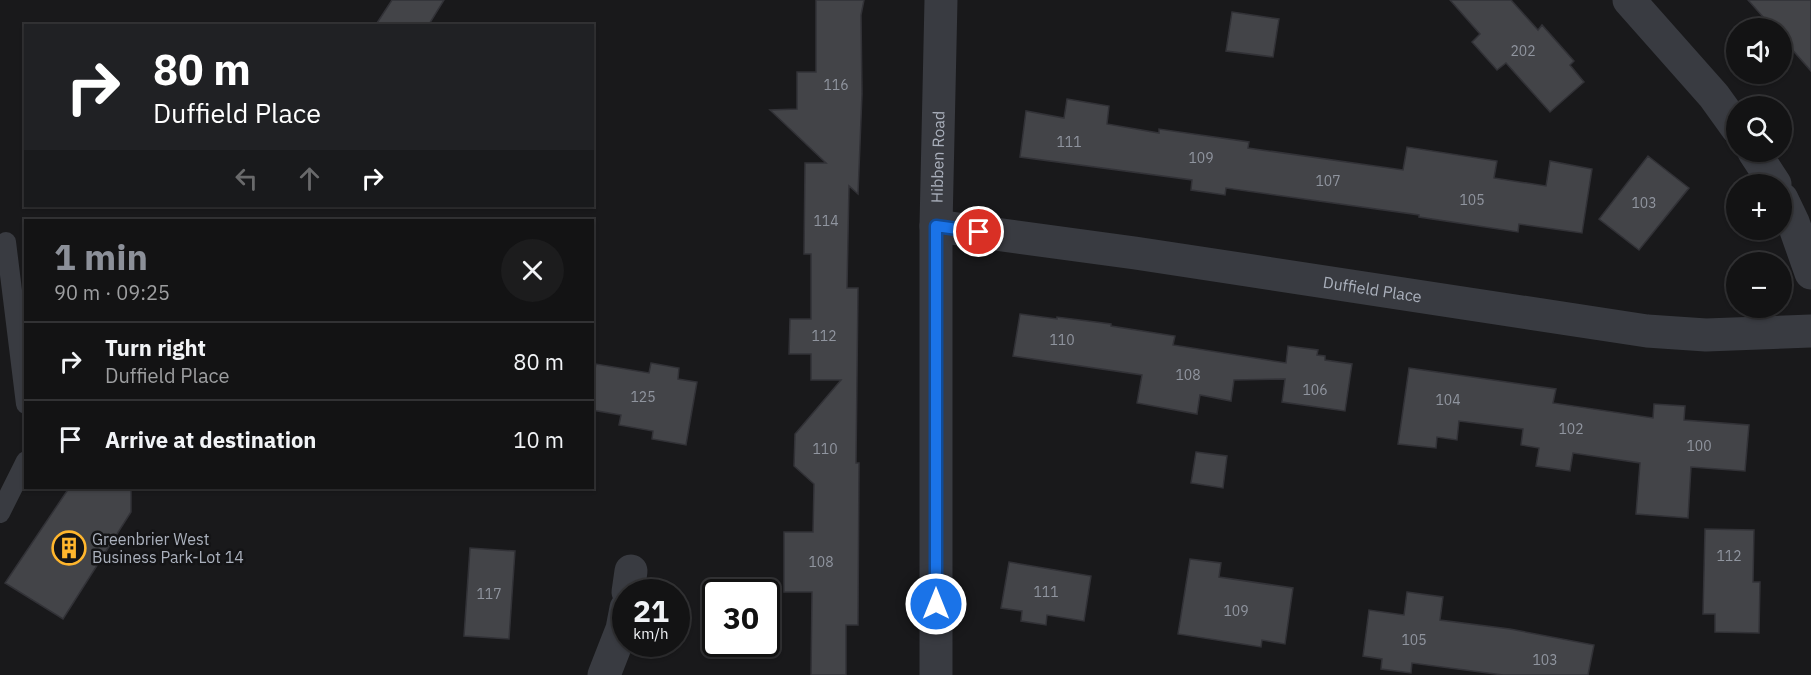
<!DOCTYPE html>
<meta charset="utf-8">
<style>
:root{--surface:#131314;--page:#1c1c1d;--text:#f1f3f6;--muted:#9d9ea0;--line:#323234;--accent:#8c9099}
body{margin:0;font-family:"IBM Plex Sans",sans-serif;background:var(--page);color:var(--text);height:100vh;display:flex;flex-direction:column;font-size:22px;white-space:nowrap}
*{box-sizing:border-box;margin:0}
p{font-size:20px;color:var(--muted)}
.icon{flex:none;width:33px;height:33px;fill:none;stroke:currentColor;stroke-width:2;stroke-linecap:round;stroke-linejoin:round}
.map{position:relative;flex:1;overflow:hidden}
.side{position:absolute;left:24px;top:219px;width:570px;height:270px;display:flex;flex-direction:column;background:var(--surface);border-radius:0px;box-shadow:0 2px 4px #0004,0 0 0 2px var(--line)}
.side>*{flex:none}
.top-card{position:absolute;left:24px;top:24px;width:570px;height:183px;border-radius:0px;box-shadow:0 2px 4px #0004,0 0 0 2px var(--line);background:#202124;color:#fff;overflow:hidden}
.fabs{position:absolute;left:1726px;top:18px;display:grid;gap:12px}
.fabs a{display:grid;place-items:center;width:66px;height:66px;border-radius:50%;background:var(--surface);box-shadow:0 2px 4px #0004,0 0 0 2px var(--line);font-size:30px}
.speed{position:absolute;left:612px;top:579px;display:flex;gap:12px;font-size:30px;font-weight:700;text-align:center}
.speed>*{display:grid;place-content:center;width:78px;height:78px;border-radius:50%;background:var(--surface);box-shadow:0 2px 4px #0004,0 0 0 2px var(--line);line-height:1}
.speed small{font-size:15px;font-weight:400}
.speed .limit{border:3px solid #111;border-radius:9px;background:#fff;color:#111}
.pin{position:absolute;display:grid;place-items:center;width:51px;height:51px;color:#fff;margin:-26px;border:3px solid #fff;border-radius:50%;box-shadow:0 2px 6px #0007}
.me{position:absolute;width:66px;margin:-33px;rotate:0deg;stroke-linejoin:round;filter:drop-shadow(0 0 4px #0008)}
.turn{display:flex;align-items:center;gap:21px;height:126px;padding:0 30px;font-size:27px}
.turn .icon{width:78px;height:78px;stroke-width:2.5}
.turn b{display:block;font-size:42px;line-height:51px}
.lanes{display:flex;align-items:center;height:57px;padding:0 30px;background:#0003;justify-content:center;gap:30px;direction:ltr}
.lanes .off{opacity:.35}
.round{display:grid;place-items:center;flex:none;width:63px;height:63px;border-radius:32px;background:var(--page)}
.headline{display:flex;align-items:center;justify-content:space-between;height:102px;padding:0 30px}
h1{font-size:36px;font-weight:700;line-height:45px;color:var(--accent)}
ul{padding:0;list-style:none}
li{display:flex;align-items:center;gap:18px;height:78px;padding:0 30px;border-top:2px solid var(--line)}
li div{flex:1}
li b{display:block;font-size:22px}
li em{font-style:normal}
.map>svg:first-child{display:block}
.building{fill:#434448;stroke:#323237;stroke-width:1.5}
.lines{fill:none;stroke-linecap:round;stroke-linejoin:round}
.service{stroke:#393b41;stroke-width:20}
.minor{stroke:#393b41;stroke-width:33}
.route-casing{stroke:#114b97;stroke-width:15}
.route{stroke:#1a73e8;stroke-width:10}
.labels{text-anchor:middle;stroke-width:5;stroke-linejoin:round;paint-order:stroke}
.number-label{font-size:14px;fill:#90959f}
.street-label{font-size:16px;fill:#aab0bc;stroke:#141416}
.poi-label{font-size:16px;fill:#aab0bc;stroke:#141416;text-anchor:start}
</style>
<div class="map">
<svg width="1811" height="675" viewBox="0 0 1811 675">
<rect width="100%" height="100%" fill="#19191b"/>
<path class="building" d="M392 0H444L428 26H375Z
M816 0H864L861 15 862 94 858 194 849 186 847 288H858L856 463H859L858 625H846V675H811L812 592H784V532H813L814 484 794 466 795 434 841 380H811V354H789L790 319H811V254H804L805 163H826L770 110 797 109V72H816Z
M1450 0H1511L1538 30 1542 25 1574 61 1570 65 1584 82 1550 112 1506 63 1497 70 1472 42 1480 34Z
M1748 0H1811V71L1782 38V28H1773Z
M1232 12 1279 19 1273 57 1226 51Z
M1067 99 1109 106 1107 124 1159 133V129L1249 142 1248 148 1403 170 1407 147 1497 161 1494 178 1546 186 1550 161 1592 169 1582 233 1519 224 1518 232 1419 217V215L1226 188 1225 195 1191 190 1192 180 1020 157 1026 111 1064 118Z
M1648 156 1689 188 1639 250 1599 219Z
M1020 314 1057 319V317L1111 324V326L1175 336 1173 345 1286 363 1288 346 1318 350 1317 355 1325 356V360L1352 364 1345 411 1282 402 1285 379 1234 380 1231 401 1200 395 1197 414 1137 403 1142 375 1013 356Z
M651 363 679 368 678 379 697 382 686 445 652 439 653 431 619 425 621 415 592 410V384L596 364 649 373Z
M1409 368 1556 389 1553 403 1653 418 1654 404 1685 406 1684 420 1749 425 1745 471 1691 467 1688 518 1636 514 1640 463 1573 453 1570 471 1536 466 1539 448 1521 445 1523 429 1459 421 1457 440 1437 437 1436 448 1398 444Z
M1196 452 1227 456 1223 488 1191 483Z
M69 488H131V512L63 619 5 583Z
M1705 529 1754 530 1753 582H1760L1759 633 1715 632V614H1703Z
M470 548 515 551 509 639 464 636Z
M1190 559 1221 563 1219 577 1293 588 1285 644 1262 640 1261 647 1178 634Z
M1009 562 1091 576 1084 621 1047 615 1046 625 1021 621 1022 611 1001 608Z
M1407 592 1443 597 1440 620 1510 629 1594 645 1588 675H1503L1412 663 1411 673 1381 669 1382 659 1363 656 1369 610 1404 615Z"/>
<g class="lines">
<path class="service" d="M0 248 6 242 26 404
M0 513 26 461"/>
<g class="minor">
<path d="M1629 0 1714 96 1737 128"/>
<path d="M1754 152 1775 184"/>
<path d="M1782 199 1793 222 1811 273"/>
<path id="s1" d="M936 226 1135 253 1647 331 1706 335 1811 331"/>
<path d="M628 592 631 571"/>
<path d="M604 675 622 629 626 608"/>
<path id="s2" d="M936 675V226L941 0"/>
</g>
</g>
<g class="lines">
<g class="route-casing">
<path id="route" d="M936 604V226L979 232"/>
</g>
<use href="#route" class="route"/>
</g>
<defs>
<g id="building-ring" transform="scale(1.725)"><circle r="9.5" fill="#141416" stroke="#ffb62d" stroke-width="1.5"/><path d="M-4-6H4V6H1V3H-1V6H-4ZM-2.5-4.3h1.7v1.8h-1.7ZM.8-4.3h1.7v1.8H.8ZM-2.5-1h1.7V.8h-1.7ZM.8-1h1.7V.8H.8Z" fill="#ffb62d"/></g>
</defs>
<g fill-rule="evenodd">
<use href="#building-ring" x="69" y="548"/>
</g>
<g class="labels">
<g class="number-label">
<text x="1523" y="56">202</text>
<text x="836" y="90">116</text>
<text x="1069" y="147">111</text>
<text x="1201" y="163">109</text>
<text x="1328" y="186">107</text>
<text x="1472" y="205">105</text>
<text x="1644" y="208">103</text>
<text x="826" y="226">114</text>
<text x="824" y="341">112</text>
<text x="1062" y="345">110</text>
<text x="1188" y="380">108</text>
<text x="1315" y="395">106</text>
<text x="643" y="402">125</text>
<text x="1448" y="405">104</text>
<text x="1571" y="434">102</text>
<text x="1699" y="451">100</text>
<text x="825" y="454">110</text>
<text x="1729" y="561">112</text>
<text x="821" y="567">108</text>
<text x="1046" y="597">111</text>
<text x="489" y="599">117</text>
<text x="1236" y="616">109</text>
<text x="1414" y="645">105</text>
<text x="1545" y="665">103</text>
</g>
<g class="street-label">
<text dy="6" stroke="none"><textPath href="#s2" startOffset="518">Hibben Road</textPath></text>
<text dy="6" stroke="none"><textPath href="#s1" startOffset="441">Duffield Place</textPath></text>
</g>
<g class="poi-label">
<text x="92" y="545">Greenbrier West<tspan x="92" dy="18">Business Park-Lot 14</tspan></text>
</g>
</g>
</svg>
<div class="fabs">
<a><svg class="icon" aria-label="sound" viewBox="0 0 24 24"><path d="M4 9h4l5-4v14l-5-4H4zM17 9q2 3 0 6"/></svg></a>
<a><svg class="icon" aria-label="search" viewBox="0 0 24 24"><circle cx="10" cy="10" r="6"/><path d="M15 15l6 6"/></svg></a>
<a>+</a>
<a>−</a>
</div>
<div class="speed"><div>21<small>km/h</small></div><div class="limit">30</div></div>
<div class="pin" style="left:979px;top:232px;background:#d93025"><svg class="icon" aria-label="arrive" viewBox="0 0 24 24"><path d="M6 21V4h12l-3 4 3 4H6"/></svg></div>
<svg class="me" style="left:936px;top:604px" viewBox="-20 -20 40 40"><circle r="17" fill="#1a73e8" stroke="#fff" stroke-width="3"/><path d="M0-11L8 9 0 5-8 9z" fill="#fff"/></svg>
<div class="top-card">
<div class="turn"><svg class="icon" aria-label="right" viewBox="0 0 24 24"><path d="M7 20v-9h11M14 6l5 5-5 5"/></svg><div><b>80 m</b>Duffield Place</div></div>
<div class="lanes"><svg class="icon off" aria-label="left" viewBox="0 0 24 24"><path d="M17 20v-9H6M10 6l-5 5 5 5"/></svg><svg class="icon off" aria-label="ahead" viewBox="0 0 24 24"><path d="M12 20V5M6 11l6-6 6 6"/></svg><svg class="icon" aria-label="right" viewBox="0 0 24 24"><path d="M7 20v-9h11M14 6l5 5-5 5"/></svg></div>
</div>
<section class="side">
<div class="headline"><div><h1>1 min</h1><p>90 m · 09:25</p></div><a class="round"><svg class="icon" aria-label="close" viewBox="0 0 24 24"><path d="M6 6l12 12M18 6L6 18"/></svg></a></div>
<ul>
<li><svg class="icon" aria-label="right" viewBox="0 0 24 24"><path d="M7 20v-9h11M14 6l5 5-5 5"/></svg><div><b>Turn right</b><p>Duffield Place</p></div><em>80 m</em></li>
<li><svg class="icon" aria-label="arrive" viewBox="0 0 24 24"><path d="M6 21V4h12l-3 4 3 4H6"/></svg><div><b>Arrive at destination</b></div><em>10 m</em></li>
</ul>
</section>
</div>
